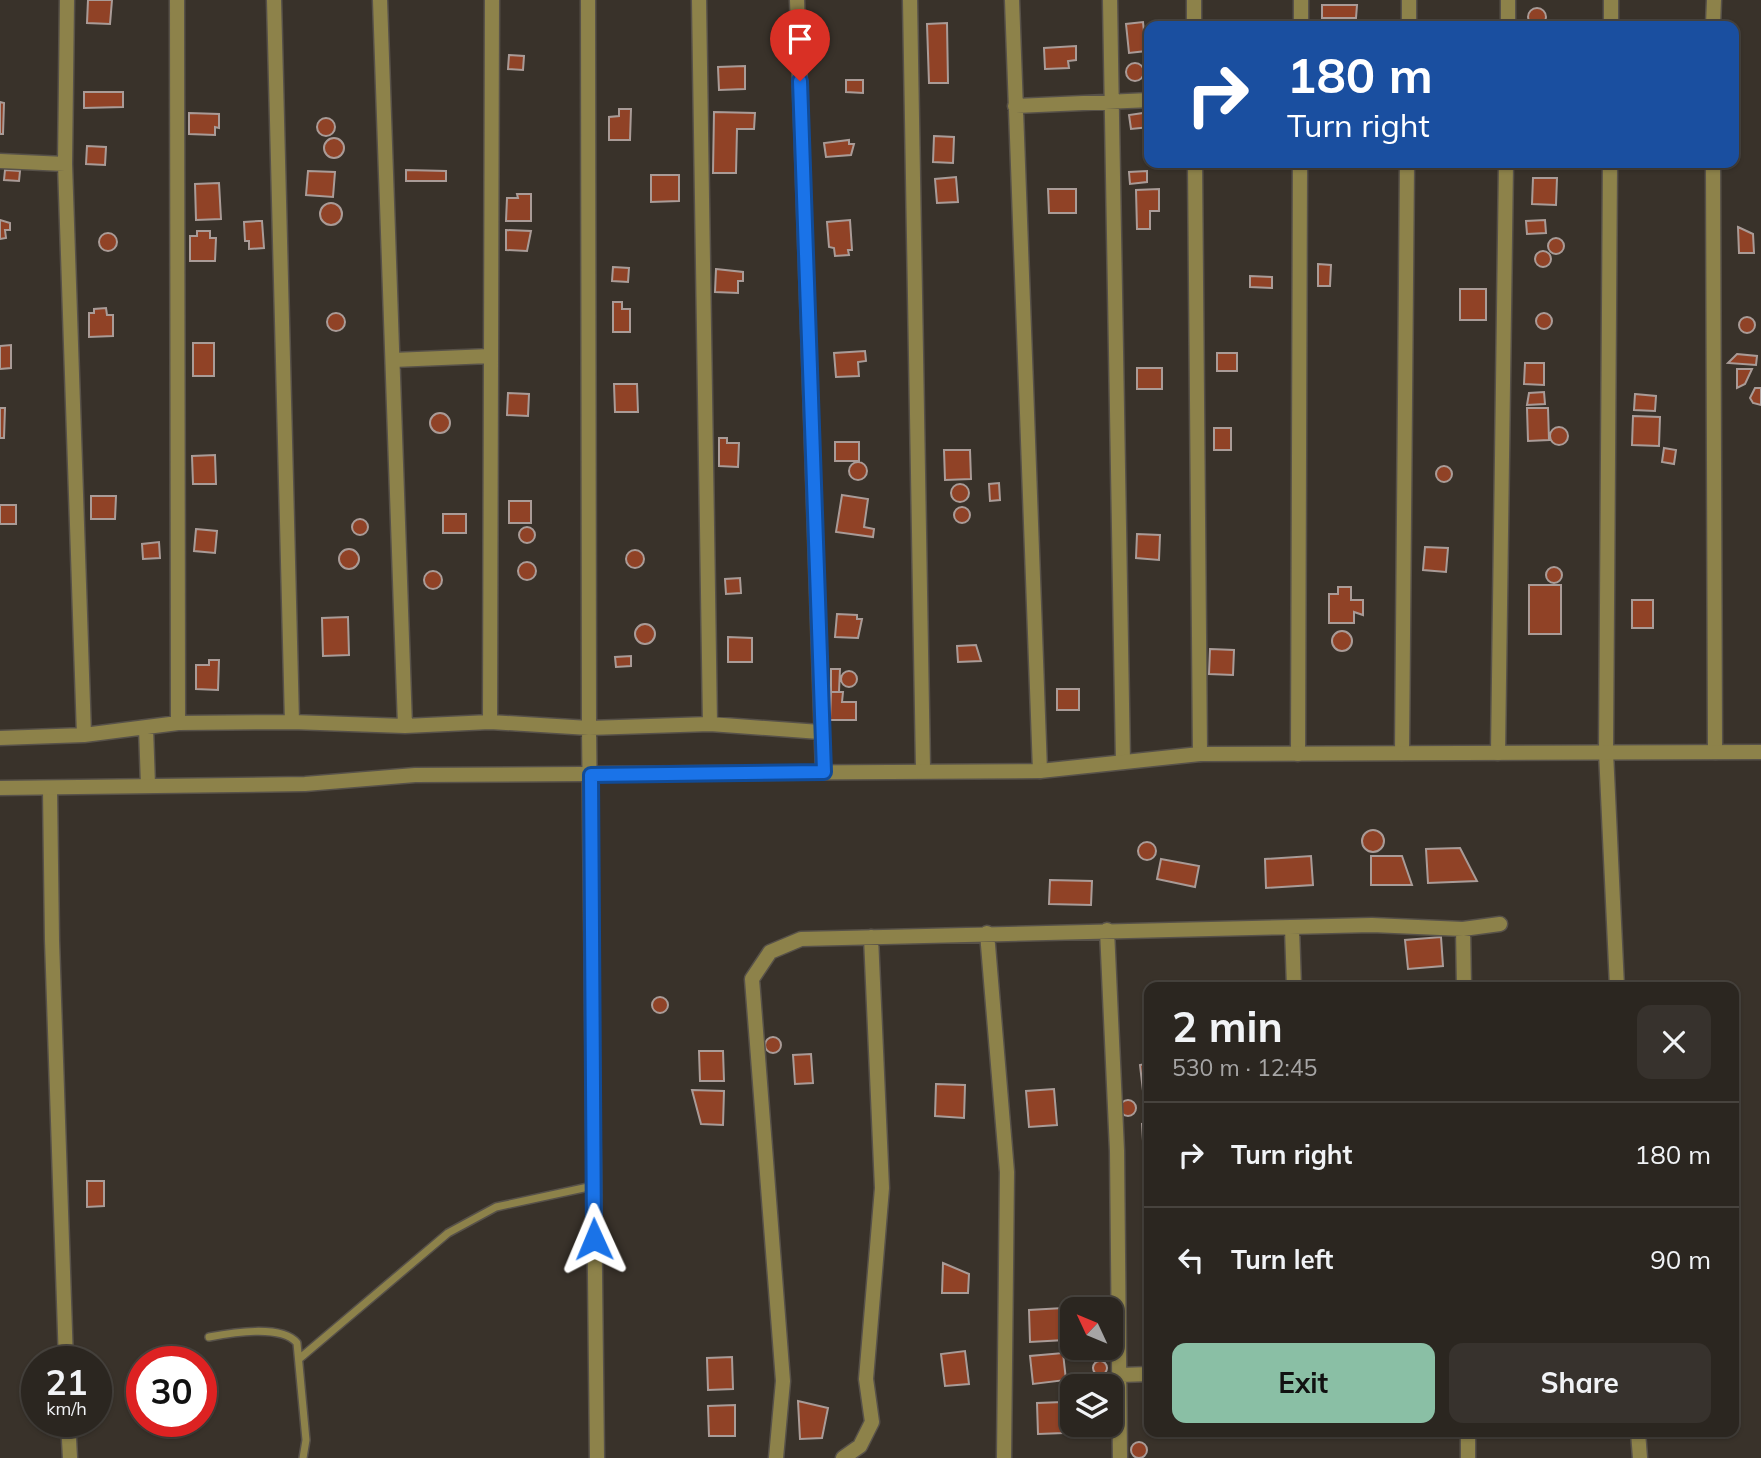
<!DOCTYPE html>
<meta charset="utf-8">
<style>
:root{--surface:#2b2620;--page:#37322d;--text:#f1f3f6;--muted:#a6a5a5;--line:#47433e;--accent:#8abfa5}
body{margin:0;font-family:Mulish,sans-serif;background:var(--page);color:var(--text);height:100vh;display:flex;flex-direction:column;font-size:26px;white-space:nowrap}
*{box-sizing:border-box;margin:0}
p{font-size:23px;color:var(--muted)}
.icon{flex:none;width:38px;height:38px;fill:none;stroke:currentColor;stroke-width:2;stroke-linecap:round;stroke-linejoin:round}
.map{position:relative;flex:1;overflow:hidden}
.panel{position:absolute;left:1144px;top:982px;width:595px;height:455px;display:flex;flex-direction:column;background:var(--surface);border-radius:14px;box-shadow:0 2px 5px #0004,0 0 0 2px var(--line)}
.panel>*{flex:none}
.guide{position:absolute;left:1144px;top:21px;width:595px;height:147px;border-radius:14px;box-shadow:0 2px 5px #0004,0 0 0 2px var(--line);background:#1a4fa0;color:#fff;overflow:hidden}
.needle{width:46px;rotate:314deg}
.fabs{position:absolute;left:1060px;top:1297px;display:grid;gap:14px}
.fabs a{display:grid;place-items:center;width:63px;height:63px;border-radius:14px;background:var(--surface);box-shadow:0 2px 5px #0004,0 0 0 2px var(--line);font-size:35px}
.speed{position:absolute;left:21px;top:1346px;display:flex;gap:14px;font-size:35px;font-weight:700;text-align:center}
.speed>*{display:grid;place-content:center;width:91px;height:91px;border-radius:50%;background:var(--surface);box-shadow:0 2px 5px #0004,0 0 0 2px var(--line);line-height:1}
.speed small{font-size:18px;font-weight:400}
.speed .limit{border:10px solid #d22;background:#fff;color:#111}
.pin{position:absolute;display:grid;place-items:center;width:60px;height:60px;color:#fff;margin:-72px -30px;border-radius:50% 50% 50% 0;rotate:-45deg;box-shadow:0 0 7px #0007}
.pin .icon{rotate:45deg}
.me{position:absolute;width:77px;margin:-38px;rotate:359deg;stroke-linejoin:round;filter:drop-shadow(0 0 5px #0008)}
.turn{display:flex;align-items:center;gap:24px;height:147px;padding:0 28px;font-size:32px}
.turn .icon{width:91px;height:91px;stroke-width:2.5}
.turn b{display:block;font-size:49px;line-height:60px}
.round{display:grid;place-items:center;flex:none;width:74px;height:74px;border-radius:14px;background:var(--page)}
.head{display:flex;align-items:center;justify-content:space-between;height:119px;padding:0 28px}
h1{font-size:42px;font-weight:700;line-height:52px}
.primary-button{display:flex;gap:14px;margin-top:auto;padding:14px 28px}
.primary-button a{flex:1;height:80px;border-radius:14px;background:var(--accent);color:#111;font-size:28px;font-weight:700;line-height:80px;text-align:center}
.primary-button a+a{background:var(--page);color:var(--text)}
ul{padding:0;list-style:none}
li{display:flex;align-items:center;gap:21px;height:105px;padding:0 28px;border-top:2px solid var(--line)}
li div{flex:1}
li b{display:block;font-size:26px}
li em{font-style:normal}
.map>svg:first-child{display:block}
.building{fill:#904226;stroke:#a99b97;stroke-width:2}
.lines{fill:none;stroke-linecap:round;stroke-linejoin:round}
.service-casing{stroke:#575149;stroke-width:10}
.minor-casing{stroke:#575149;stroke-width:17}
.tertiary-casing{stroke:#575149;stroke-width:17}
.service{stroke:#8d824a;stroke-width:7}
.minor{stroke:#8d824a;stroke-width:14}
.tertiary{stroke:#8d824a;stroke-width:14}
.route-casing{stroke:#114b97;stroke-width:18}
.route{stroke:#1a73e8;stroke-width:12}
</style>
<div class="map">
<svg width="1761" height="1458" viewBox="0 0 1761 1458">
<rect width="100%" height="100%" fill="#39322a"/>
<path class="building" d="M88 0H112L110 24 87 23Z
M1322 5H1357L1356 18H1322Z
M1528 17a9 9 0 1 1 18 0a9 9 0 1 1-18 0Z
M1143 22 1146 51 1129 53 1126 24Z
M947 23 948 83H929L927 24Z
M1076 46V60L1068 61 1069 68 1045 69 1044 48Z
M509 55 524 56 523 70 508 69Z
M1126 72a9 9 0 1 1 18 0a9 9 0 1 1-18 0Z
M745 66V89L719 90 718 67Z
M846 80H863V93L846 92Z
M84 92H123V107L84 108Z
M0 102 4 103 3 134H0Z
M619 109H631L630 140H609V117L619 116Z
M714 112 755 113 754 129H737L736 173H713Z
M1150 112V127L1131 129 1129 115Z
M189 113 219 114V128L215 127V135L189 134Z
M317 127a9 9 0 1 1 18 0a9 9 0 1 1-18 0Z
M934 136 954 137 953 163 933 162Z
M324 148a10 10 0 1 1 20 0a10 10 0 1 1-20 0Z
M849 140V144H854L851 155 826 157 824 143Z
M87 146 106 147 105 165 86 164Z
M5 170 20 171 19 181 4 180Z
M406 170 446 171V181H406Z
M308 171 335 172 333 197 306 195Z
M1147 171V182L1130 184 1129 172Z
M651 175H679V201L651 202Z
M956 177 958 202 937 203 935 179Z
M1533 178H1557L1556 205 1532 204Z
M219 183 221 219 196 220 195 184Z
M1048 189H1076V213H1049Z
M1159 189V211H1150V229H1137L1136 190Z
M517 194H531V221H506L507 198H518Z
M320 214a11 11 0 1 1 22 0a11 11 0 1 1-22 0Z
M0 220 10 223V230H5L6 238 0 239Z
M850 220 852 250H848L849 255 835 256 834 248 829 247 827 222Z
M1545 220 1546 233 1527 234 1526 221Z
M259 221H262L264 248 249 249V241H245L244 222Z
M1738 227 1753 234 1754 253H1739Z
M506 230 531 231 527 251 506 250Z
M197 231H210V238H216L215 261H190V236H197Z
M99 242a9 9 0 1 1 18 0a9 9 0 1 1-18 0Z
M1548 246a8 8 0 1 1 16 0a8 8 0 1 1-16 0Z
M1535 259a8 8 0 1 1 16 0a8 8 0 1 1-16 0Z
M1318 264 1331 265 1330 286H1318Z
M613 267 629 268 628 282 612 281Z
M716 269 743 272V281H738V293L715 292Z
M1250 276 1272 277V288L1250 287Z
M1460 289H1486V320H1460Z
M613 302H622V309H630V332H613Z
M106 308 107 315H113V336L89 337V313H94V309Z
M327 322a9 9 0 1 1 18 0a9 9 0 1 1-18 0Z
M1536 321a8 8 0 1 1 16 0a8 8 0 1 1-16 0Z
M1739 325a8 8 0 1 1 16 0a8 8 0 1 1-16 0Z
M193 343H214V376H193Z
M11 345V368L0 369V346Z
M865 351 866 361 858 362 859 376 836 377 834 353Z
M1217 353H1237V371H1217Z
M1737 354 1757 356 1756 365 1728 363Z
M1525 363H1544V385L1524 384Z
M1137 368H1162V389H1137Z
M1737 369H1752L1745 384 1737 388Z
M614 384H637L638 412H615Z
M1755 388H1761V405L1753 403 1750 398Z
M1544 392 1545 404 1527 405 1529 393Z
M508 393 529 394 528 416 507 415Z
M1635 394 1656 396 1655 411 1634 410Z
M0 408H5L4 438H0Z
M1527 408H1548L1549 440 1528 441Z
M430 423a10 10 0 1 1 20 0a10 10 0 1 1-20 0Z
M1633 416 1660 417 1659 446 1632 445Z
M1550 436a9 9 0 1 1 18 0a9 9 0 1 1-18 0Z
M1214 428H1231V450H1214Z
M719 438H727V443H739L738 467 719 466Z
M835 442H859V461H835Z
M1664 448 1676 450 1674 464 1662 462Z
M944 450H970L971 479 945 480Z
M215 455 216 484H193L192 456Z
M849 471a9 9 0 1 1 18 0a9 9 0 1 1-18 0Z
M1436 474a8 8 0 1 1 16 0a8 8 0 1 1-16 0Z
M999 483 1000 500 990 501 989 484Z
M951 493a9 9 0 1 1 18 0a9 9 0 1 1-18 0Z
M842 495 868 499 864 527 874 529 873 537 836 532Z
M91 496H116L115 519H91Z
M509 501H531V523H509Z
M0 505H16V524H0Z
M954 515a8 8 0 1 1 16 0a8 8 0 1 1-16 0Z
M443 514H466V533H443Z
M352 527a8 8 0 1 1 16 0a8 8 0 1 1-16 0Z
M519 535a8 8 0 1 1 16 0a8 8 0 1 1-16 0Z
M196 529 217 531 215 553 194 551Z
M1137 534 1160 535 1159 560 1136 558Z
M159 542 160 558 143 559 142 544Z
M1425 547 1448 548 1446 572 1423 570Z
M339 559a10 10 0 1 1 20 0a10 10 0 1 1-20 0Z
M626 559a9 9 0 1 1 18 0a9 9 0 1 1-18 0Z
M518 571a9 9 0 1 1 18 0a9 9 0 1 1-18 0Z
M1546 575a8 8 0 1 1 16 0a8 8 0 1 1-16 0Z
M424 580a9 9 0 1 1 18 0a9 9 0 1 1-18 0Z
M740 578 741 593 726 594 725 579Z
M1529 585H1561V634H1529Z
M1338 587H1351V600H1363V615L1354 612V623H1329V594H1338Z
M1632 600H1653V628H1632Z
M837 614 857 615V619H862L858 638 835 637Z
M348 617 349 655 323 656 322 618Z
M635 634a10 10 0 1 1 20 0a10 10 0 1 1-20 0Z
M1332 641a10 10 0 1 1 20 0a10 10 0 1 1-20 0Z
M728 637 752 638V662H728Z
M976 645 981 661 958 662 957 646Z
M1210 649 1234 650 1233 675 1209 674Z
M631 656V666L616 667 615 657Z
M209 660H219L218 690 196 689V665H209Z
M831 669H840L839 692H831Z
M841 679a8 8 0 1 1 16 0a8 8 0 1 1-16 0Z
M1057 689H1079V710H1057Z
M831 692H843L842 702H856V720H830Z
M1362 841a11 11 0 1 1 22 0a11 11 0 1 1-22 0Z
M1138 851a9 9 0 1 1 18 0a9 9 0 1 1-18 0Z
M1460 848 1477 881 1428 883 1426 849Z
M1311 856 1313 885 1266 888 1265 859Z
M1371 856H1402L1412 885H1371Z
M1161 859 1199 866 1195 887 1157 879Z
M1050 880 1092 881 1091 905 1049 904Z
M1441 937 1443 966 1408 969 1405 940Z
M652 1005a8 8 0 1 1 16 0a8 8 0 1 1-16 0Z
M765 1045a8 8 0 1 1 16 0a8 8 0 1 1-16 0Z
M699 1051H723L724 1081H700Z
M811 1054 813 1083 795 1084 793 1055Z
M1150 1063V1107L1145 1108 1140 1065Z
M936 1084 965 1085 964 1118 935 1116Z
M1054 1089 1057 1125 1029 1127 1026 1091Z
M692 1090 724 1091 723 1125 701 1124Z
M1120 1108a8 8 0 1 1 16 0a8 8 0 1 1-16 0Z
M1150 1123V1158H1144L1142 1124Z
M87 1181H104V1206L87 1207Z
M943 1263 969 1274 968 1293H942Z
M1063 1308 1065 1340 1030 1342 1029 1310Z
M965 1351 969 1384 945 1386 941 1354Z
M1063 1353 1066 1380 1033 1384 1030 1356Z
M732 1357 733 1389 708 1390 707 1358Z
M1093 1368a7 7 0 1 1 14 0a7 7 0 1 1-14 0Z
M798 1401 828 1408 822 1438 800 1439Z
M1063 1402 1064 1433 1038 1434 1037 1403Z
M735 1405V1436H709L708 1406Z
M1131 1450a8 8 0 1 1 16 0a8 8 0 1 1-16 0Z"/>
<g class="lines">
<g class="service-casing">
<path id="service" d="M209 1337C231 1333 281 1324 297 1343L306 1440 303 1458
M299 1359 448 1233 496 1207 593 1186"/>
</g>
<g class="minor-casing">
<path id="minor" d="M67 0 65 164 84 735
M177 0 178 723
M274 0 292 722
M380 0 405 726
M588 0 589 728 597 1458
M699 0 710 724
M797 0 823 772
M910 0 923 769
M1012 0 1040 771
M1110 0 1123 762
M1194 0V26
M1301 26V0
M1409 26V0
M1508 26V0
M1611 26V0
M1713 26 1714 0
M1015 106 1150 100
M0 161 65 164
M1195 163 1200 754
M1610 163 1606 752 1617 987
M1713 163 1715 752
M393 360 490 356
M490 722 492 0
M146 728 148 785
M0 738 84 735 178 723 292 722 405 726 490 722 589 728 710 724 820 732
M1402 753 1407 163
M1498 753 1506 163
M1298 754 1300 163
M50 789 52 940 66 1362
M1292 928 1294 987
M1463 929 1464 987
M1107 930 1117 1151 1120 1458
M987 933 1007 1172 1004 1458
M1120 1375 1150 1374
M68 1421 70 1458
M1468 1432V1458
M1638 1432 1640 1458
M776 1458 783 1381 752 979 770 952 801 939 1372 925 1463 929 1500 924
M843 1458 860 1446 872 1422 866 1379 882 1188 871 937"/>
</g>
<g class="tertiary-casing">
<path id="tertiary" d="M0 788 305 784 415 775 1040 771 1200 754 1761 752"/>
</g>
<use href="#service" class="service"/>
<use href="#minor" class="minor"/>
<use href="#tertiary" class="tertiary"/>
</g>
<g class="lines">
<g class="route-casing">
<path id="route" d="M594 1239 591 775 824 772 800 81"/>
</g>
<use href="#route" class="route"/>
</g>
</svg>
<div class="fabs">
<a><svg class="needle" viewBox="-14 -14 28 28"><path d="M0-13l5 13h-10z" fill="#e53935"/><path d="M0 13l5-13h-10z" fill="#a6a5a5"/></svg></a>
<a><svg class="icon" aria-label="layers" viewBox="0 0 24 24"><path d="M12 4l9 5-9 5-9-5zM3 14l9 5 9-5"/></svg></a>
</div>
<div class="speed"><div>21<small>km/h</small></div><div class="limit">30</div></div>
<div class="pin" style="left:800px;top:81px;background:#d93025"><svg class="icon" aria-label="arrive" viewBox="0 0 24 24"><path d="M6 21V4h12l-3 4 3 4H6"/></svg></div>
<svg class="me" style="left:594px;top:1239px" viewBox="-20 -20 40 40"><path d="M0-17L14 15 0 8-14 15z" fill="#1a73e8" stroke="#fff" stroke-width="4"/></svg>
<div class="guide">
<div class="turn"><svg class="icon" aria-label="right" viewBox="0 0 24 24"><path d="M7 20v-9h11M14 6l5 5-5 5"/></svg><div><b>180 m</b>Turn right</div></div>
</div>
<section class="panel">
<div class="head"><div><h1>2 min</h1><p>530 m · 12:45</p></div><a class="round"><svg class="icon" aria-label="close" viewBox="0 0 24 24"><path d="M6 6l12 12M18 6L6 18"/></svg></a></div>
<ul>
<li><svg class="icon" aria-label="right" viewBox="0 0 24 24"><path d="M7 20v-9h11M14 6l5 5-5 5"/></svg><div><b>Turn right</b></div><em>180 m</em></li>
<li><svg class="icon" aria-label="left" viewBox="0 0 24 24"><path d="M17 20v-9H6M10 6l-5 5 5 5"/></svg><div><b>Turn left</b></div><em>90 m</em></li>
</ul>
<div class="primary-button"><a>Exit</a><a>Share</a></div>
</section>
</div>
